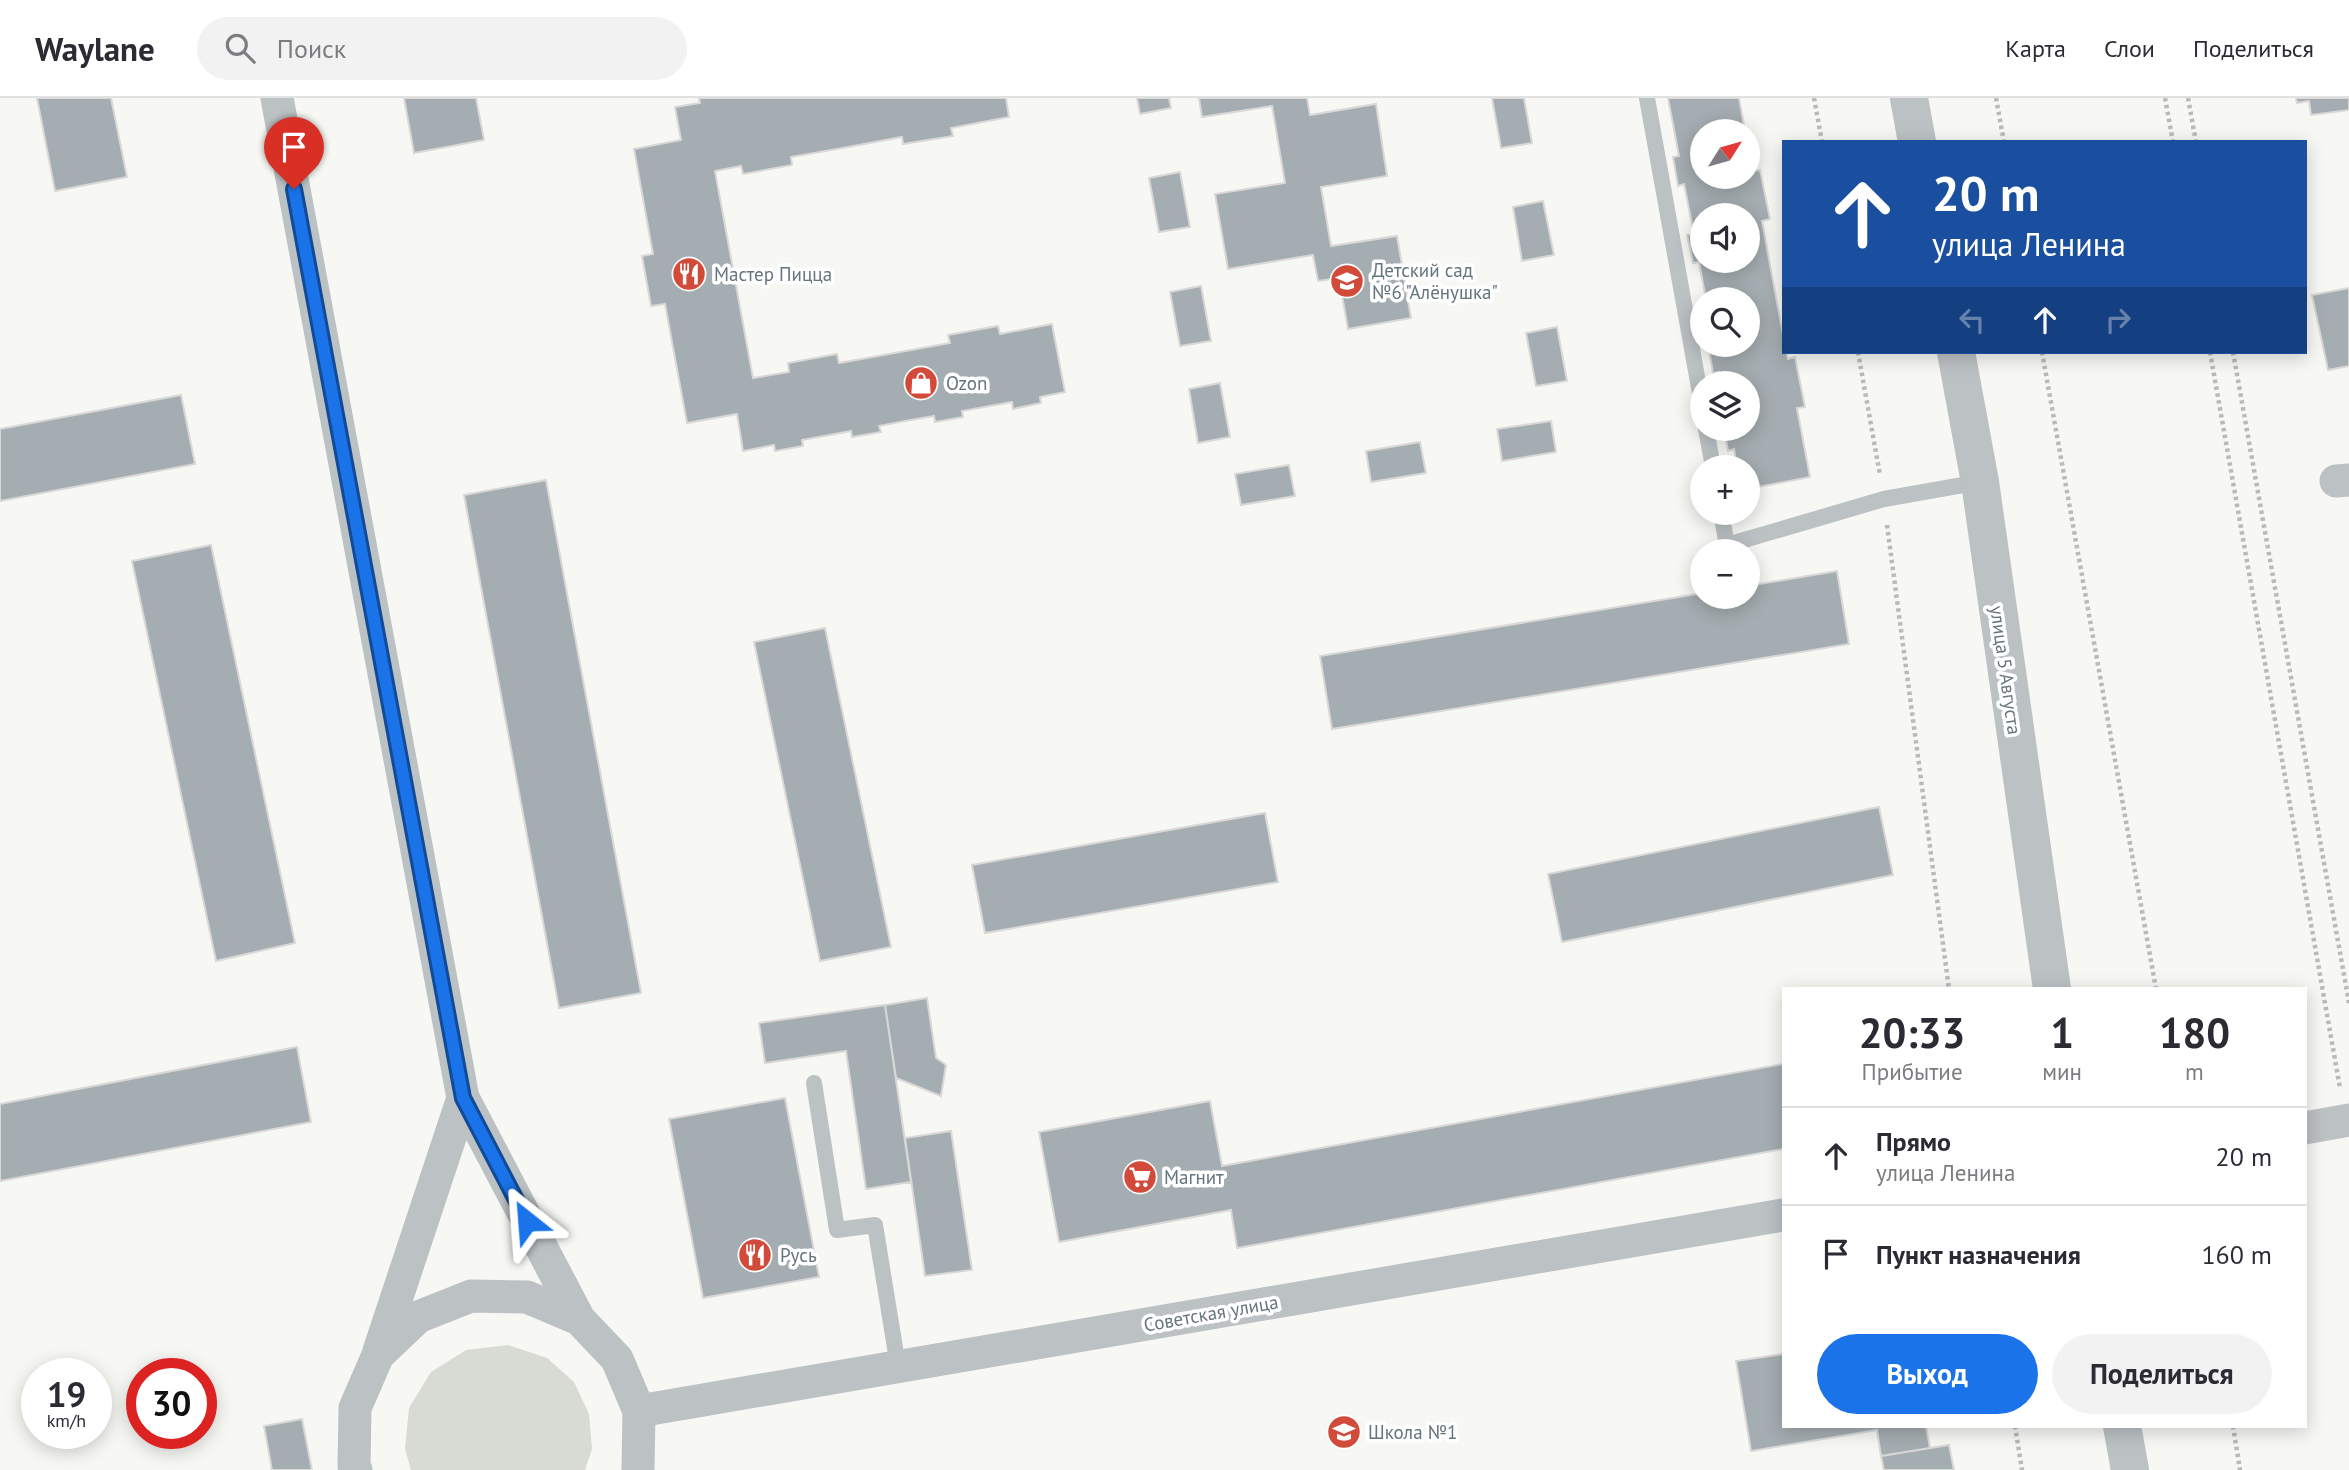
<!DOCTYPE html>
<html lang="ru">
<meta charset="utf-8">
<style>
:root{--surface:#fff;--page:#f2f2f3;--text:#2b2b33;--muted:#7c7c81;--line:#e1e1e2;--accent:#1a73e8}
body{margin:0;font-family:"PT Sans",sans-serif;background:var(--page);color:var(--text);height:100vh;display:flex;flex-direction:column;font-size:26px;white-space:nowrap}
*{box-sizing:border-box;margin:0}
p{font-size:23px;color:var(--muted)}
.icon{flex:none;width:38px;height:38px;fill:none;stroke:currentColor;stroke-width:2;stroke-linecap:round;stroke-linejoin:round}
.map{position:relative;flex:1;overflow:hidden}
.panel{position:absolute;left:1782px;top:889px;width:525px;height:441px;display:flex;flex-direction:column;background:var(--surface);border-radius:0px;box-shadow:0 4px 18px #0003}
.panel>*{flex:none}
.top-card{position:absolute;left:1782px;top:42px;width:525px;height:214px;border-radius:0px;box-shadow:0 4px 18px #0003;background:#1a4fa0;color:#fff;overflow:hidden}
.needle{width:46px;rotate:53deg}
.tools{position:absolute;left:1690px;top:21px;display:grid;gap:14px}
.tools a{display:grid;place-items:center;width:70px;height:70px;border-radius:50%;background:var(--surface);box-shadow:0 4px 18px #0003;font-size:35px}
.speed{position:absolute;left:21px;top:1260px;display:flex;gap:14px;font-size:35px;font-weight:700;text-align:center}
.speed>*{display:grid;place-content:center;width:91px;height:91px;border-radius:50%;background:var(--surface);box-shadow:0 4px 18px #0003;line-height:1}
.speed small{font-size:18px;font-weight:400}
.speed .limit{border:10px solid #d22;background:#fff;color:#111}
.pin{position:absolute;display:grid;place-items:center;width:60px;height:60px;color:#fff;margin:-72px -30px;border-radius:50% 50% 50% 0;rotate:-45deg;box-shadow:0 0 7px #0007}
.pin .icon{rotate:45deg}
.me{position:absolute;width:77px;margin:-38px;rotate:332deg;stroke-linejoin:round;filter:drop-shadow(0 0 5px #0008)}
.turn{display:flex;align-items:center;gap:24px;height:147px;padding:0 35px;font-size:32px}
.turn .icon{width:91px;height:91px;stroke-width:2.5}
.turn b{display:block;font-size:49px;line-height:60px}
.lanes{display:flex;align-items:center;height:66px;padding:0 35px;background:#0003;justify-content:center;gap:35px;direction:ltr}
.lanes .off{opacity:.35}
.eta{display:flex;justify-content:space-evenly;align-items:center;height:119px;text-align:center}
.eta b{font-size:42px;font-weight:700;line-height:49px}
.primary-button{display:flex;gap:14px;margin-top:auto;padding:14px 35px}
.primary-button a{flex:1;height:80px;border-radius:42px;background:var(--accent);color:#fff;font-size:28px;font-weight:700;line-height:80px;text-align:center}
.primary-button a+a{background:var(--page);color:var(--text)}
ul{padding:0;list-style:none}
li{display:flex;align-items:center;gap:21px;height:98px;padding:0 35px;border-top:2px solid var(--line)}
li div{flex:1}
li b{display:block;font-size:26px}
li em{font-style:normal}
header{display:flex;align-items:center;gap:42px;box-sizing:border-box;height:98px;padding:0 35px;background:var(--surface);border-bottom:2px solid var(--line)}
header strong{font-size:33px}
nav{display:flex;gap:38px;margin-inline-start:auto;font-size:24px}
.search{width:490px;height:63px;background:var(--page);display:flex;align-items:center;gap:18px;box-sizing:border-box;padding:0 24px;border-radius:38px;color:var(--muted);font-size:26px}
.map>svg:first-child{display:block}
.green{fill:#d7dbd4}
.building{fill:#a4adb1;stroke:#d9d8d7;stroke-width:2;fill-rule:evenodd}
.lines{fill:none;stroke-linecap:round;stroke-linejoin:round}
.path{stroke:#b7bbbc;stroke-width:4.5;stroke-dasharray:3.5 3.5;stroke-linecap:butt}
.service{stroke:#bcc1c4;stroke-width:16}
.minor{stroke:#bcc1c4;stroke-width:33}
.tertiary{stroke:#bcc1c4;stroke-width:38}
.route-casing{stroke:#114b97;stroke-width:18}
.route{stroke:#1a73e8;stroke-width:12}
.labels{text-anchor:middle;stroke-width:7;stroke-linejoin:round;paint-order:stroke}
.poi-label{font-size:19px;fill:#65757c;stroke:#fff;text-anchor:start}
.street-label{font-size:19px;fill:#65757c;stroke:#fff}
</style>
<header>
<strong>Waylane</strong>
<div class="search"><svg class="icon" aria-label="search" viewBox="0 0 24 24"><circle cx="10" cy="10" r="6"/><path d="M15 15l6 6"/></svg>Поиск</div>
<nav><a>Карта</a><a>Слои</a><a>Поделиться</a></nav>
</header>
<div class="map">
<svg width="2349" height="1372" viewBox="0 0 2349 1372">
<rect width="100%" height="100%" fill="#f7f7f4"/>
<path class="green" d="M508 1247 547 1260 574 1284 589 1316 592 1351 585 1372H411L405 1351 409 1310 431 1274 466 1252Z"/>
<path class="building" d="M37 0H111L127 79 55 93Z
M404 0H476L484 42 414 55Z
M699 0H1006L1009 19 951 30 953 38 903 46 902 39 848 49 791 59 792 67 743 76 741 68 715 73 753 280 789 274 788 265 837 256 839 265 950 245 948 237 998 228 1000 236 1052 226 1065 294 1040 299 1041 305 1013 311 1012 304 962 313 963 319 935 324 934 318 905 323 879 328 881 334 852 339 851 333 802 342 803 348 775 353 774 347 743 353 737 316 687 325 665 206 651 208 642 158 653 156 634 51 681 42 675 9 700 5Z
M1137 0H1169L1171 10 1140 16Z
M1199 0H1307L1310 17 1376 6 1387 78 1321 89 1331 148 1397 138 1411 220 1348 231 1339 180 1318 183 1313 157 1228 171 1215 96 1285 85 1272 8 1202 19Z
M1492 0H1524L1532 45 1501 50Z
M1668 0H1739L1745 33H1703V79H1748V49L1753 73 1760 72 1770 121 1762 123 1783 237V254H1786L1788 261 1795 259 1805 309 1797 310 1810 379 1748 391V369H1737L1734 351 1728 353 1724 331H1748V285H1722L1719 274 1713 275 1708 247H1748V201H1706L1699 164 1693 165 1687 137 1694 136 1684 86 1678 88 1673 59 1679 58ZM1703 117H1748V163H1703Z
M2296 0H2349V12L2311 17 2309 3 2297 5Z
M1180 74 1190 129 1159 134 1149 80Z
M1543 103 1554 157 1522 163 1513 109Z
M1201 188 1211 243 1180 248 1170 194Z
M2349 190V268L2328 272 2312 197Z
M1557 229 1567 283 1536 288 1526 235Z
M1220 285 1230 339 1198 345 1189 291Z
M181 297 195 366 0 403V331Z
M1551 323 1556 354 1502 363 1497 331Z
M1420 344 1426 375 1371 384 1366 353Z
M1289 367 1295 398 1241 407 1235 376Z
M546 382 641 895 559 910 464 397Z
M211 447 295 845 216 863 132 463Z
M1837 473 1849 546 1332 631 1320 558 1703 495V499H1748V488Z
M825 530 891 849 820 863 754 544Z
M1879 709 1893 777 1562 844 1548 776Z
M1265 715 1278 784 985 835 972 767Z
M927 900 936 960 946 967 941 998 896 980 885 907Z
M885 907 911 1084 866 1091 846 953 765 965 759 925Z
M297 949 311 1024 0 1083V1006Z
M1783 966V1051L1237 1150 1231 1112 1059 1144 1039 1034 1210 1003 1222 1068Z
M785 1000 819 1179 703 1200 669 1021Z
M951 1033 972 1172 925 1178 905 1040Z
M1783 1256V1328H1926L1930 1350 1881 1358 1877 1332 1751 1353 1736 1263Z
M302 1321 312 1372H272L264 1328Z
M1949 1347 1954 1372H1884L1881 1358Z"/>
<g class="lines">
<path class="path" d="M1814 0 1822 44
M1996 0 2004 44
M2165 0 2173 44
M2188 0 2196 44
M1858 254 1880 377
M2042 254 2156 891
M2210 254 2340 990
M2233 254 2349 905
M1887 427 1949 891
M2015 1328 2022 1372
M2233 1328 2240 1372"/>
<path class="service" d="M1647 0 1703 312
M1706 331 1713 369
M1721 415 1727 447 1884 401 1980 384
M814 985 837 1132 875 1127 898 1268"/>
<path class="minor" d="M277 0 463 1000 579 1221
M2336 383 2349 382
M2305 1030 2349 1022
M379 1253 463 1000
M639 1313 1783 1117
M356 1372 354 1368 355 1310 378 1257 418 1219 471 1198 527 1199 579 1221 617 1261 639 1313 638 1372"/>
<path class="tertiary" d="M1909 0 1917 44
M1956 254 1980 384 2052 891
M2122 1328 2130 1372"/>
</g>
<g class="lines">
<g class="route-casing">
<path id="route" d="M294 91 463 1000 527 1123"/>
</g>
<use href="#route" class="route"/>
</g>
<defs>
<g id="restaurant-disc" transform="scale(1.75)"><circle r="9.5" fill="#d24a39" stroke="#fff"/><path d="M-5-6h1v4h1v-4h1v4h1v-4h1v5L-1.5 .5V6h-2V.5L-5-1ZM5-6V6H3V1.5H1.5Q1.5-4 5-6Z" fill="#fff"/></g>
<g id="school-disc" transform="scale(1.75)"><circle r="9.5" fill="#d24a39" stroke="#fff"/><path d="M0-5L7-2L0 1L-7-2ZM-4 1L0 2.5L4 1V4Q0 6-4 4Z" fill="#fff"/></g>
<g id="shop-disc" transform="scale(1.75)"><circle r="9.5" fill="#d24a39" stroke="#fff"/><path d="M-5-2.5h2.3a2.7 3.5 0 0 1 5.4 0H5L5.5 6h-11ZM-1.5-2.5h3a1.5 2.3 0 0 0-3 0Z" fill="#fff"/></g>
<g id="supermarket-disc" transform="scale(1.75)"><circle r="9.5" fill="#d24a39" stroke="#fff"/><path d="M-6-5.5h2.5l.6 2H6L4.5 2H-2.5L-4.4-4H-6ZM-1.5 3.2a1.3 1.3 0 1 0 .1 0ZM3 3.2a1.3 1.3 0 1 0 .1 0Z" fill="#fff"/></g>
</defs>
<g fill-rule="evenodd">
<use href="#restaurant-disc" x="689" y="176"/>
<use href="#school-disc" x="1347" y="183"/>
<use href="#shop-disc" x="921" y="285"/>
<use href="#supermarket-disc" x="1140" y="1079"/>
<use href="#restaurant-disc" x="755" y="1157"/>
<use href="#school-disc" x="1344" y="1334"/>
</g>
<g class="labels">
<g class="poi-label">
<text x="1372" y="179">Детский сад<tspan x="1372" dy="22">№6 "Алёнушка"</tspan></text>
<text x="714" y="183">Мастер Пицца</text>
<text x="946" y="292">Ozon</text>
<text x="1164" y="1086">Магнит</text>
<text x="780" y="1164">Русь</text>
<text x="1368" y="1341">Школа №1</text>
</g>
<g class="street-label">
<text transform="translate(2006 572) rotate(82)" y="7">улица 5 Августа</text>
<text transform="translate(1211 1215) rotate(-10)" y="7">Советская улица</text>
</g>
</g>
</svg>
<div class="tools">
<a><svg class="needle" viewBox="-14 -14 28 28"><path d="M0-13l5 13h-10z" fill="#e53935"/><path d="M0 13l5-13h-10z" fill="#7c7c81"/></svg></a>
<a><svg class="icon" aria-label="sound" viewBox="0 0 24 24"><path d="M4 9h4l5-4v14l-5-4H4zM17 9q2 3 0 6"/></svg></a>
<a><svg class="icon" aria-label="search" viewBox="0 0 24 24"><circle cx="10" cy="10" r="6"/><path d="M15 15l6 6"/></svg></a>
<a><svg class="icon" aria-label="layers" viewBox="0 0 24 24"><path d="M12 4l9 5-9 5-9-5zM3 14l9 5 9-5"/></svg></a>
<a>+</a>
<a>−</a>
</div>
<div class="speed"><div>19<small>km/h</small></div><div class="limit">30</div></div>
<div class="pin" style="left:294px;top:91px;background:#d93025"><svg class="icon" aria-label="arrive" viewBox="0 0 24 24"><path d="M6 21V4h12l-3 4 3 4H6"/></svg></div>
<svg class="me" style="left:527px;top:1123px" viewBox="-20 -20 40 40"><path d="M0-17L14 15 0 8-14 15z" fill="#1a73e8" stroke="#fff" stroke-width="4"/></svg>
<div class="top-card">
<div class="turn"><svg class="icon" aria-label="ahead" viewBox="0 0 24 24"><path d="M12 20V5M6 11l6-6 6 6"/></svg><div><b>20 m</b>улица Ленина</div></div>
<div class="lanes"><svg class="icon off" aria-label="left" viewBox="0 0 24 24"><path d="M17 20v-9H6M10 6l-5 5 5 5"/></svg><svg class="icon" aria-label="ahead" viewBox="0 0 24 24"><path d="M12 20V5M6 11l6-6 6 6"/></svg><svg class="icon off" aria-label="right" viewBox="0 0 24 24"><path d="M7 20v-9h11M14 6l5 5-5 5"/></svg></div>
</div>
<section class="panel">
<div class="eta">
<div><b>20:33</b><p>Прибытие</p></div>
<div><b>1</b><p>мин</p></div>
<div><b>180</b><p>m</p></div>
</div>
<ul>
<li><svg class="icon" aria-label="ahead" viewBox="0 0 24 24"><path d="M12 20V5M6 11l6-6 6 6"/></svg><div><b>Прямо</b><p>улица Ленина</p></div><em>20 m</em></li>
<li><svg class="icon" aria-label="arrive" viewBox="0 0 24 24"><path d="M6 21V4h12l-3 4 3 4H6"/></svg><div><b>Пункт назначения</b></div><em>160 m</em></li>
</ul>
<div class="primary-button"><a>Выход</a><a>Поделиться</a></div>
</section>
</div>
